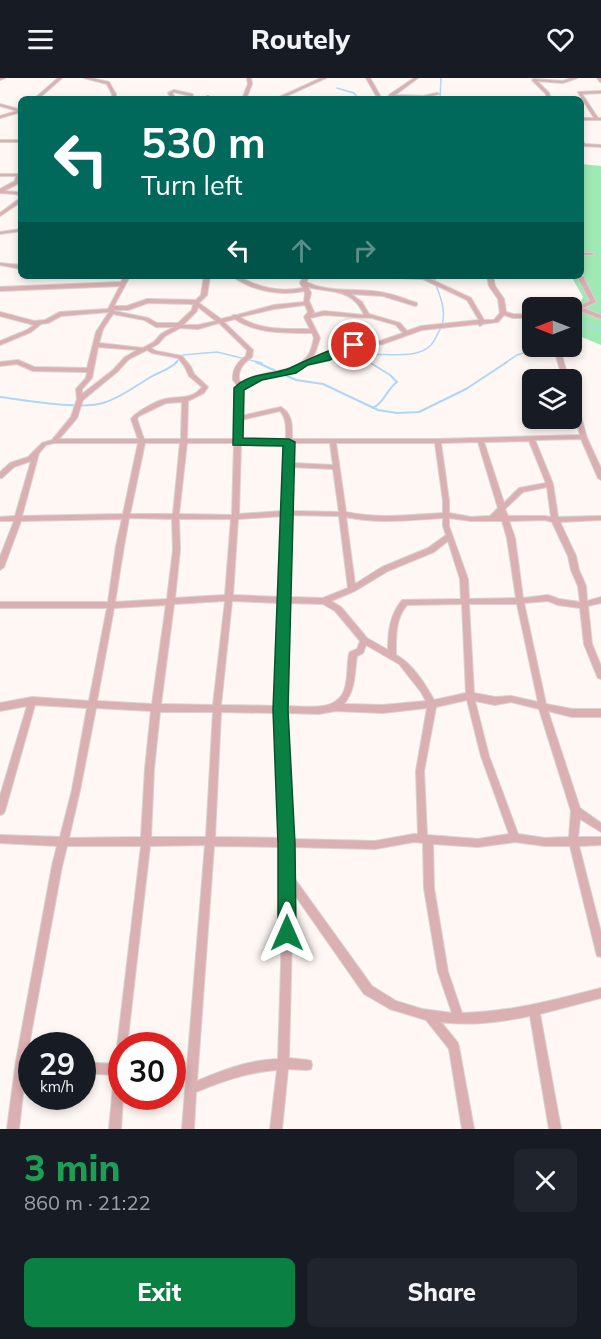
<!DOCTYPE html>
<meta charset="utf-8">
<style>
:root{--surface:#171b24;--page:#20242c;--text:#f1f3f6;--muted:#9ea1a6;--accent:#0b8043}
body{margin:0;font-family:Mulish,sans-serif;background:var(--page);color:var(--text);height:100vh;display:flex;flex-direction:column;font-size:22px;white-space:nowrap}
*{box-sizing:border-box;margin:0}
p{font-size:20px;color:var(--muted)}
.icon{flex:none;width:33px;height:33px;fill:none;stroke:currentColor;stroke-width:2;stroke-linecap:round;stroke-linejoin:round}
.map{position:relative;height:1051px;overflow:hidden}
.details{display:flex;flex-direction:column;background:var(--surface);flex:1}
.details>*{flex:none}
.hud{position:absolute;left:18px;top:18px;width:566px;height:183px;border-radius:9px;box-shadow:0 3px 9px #0003;background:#00695c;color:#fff;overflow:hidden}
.needle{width:39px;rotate:270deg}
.fabs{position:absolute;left:522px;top:219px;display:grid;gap:12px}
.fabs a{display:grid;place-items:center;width:60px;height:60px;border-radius:9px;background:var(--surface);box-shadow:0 3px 9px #0003;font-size:30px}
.speed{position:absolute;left:18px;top:954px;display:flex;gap:12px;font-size:30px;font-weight:700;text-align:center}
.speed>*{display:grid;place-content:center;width:78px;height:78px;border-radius:50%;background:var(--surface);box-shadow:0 3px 9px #0003;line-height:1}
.speed small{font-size:15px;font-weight:400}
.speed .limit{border:9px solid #d22;background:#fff;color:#111}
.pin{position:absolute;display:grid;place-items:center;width:51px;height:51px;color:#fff;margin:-26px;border:3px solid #fff;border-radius:50%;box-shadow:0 2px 6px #0007}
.me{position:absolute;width:66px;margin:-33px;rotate:0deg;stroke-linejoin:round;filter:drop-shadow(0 0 4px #0008)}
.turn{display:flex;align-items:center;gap:21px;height:126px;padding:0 24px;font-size:27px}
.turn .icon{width:78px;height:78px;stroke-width:2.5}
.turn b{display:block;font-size:42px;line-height:51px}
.lanes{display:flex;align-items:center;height:57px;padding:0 24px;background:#0003;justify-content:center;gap:30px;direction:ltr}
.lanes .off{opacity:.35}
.round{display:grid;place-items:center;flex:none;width:63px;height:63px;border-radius:9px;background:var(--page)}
.headline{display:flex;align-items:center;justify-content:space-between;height:102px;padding:0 24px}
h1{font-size:36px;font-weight:800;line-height:45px;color:#1e9e55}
.button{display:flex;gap:12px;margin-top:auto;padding:12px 24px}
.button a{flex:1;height:69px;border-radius:9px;background:var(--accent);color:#fff;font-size:24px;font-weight:800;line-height:69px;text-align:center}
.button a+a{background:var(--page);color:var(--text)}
header{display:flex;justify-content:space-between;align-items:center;height:78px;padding:0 24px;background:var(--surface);font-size:27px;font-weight:800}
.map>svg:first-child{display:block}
.green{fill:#9fe9b5}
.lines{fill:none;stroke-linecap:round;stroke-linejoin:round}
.stream-far1{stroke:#add6f9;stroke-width:1.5}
.stream{stroke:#add6f9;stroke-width:2}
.minor-casing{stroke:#d9d2cf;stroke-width:2}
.minor{fill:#dab0b2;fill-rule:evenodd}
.route{fill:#0b8043;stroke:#07532c;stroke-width:1.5}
</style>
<header><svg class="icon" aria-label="menu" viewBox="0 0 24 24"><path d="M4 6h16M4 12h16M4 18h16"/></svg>Routely<svg class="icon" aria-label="heart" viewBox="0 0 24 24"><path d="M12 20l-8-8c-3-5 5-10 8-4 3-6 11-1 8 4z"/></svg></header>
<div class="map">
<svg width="601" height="1051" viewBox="0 0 601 1051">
<rect width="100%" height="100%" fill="#fef7f4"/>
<path class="green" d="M581 86 601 88V267L572 255V230L545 229 552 225 581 223 583 219 571 198H580Z"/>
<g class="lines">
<path class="stream-far1" d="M337 10 354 15 358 21
M440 21 441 0
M572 248 583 247 601 251
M175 285 183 277 217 274 262 285
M371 285 362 279C382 272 414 284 431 267 434 264 436 259 438 255 449 239 441 219 434 202L438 198
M505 285 517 277 545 268"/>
<path class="stream" d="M256 284 296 302 323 306 378 332 397 335 419 334 466 311 507 284
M369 284 390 297 397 304C386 312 385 324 373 330
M0 319C25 322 81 332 103 325 120 320 134 309 149 300 158 294 169 292 177 284"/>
<g class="minor-casing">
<path id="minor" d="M0 0H5L0 2Z
M58 0H62L38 21H34Z
M84 0H91L109 4 116 16V21H112V16L107 6Z
M247 0H251L252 6 246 21H242L248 6Z
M321 0H326L280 21H275Z
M366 0H370L382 21H378Z
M414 0H418L395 17 423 18 437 15 439 16 423 20H389V17Z
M571 0H577L563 5 537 3 549 15 551 21H547L546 16 532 2 534 1 563 3Z
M597 0H601V4H600Z
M174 12 192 16 193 17 191 18 174 14 172 15 176 21H172L168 15Z
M601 13V15L582 16 598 40H601V42H580V40H594L578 14Z
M207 18H209L210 21H206Z
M0 26 18 31 21 30V34L0 40V38L17 33 0 28Z
M580 59 585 66 601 67V69L583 68 580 64Z
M0 62H21V64H0Z
M0 96H21L19 105 4 113 17 114 21 116V119L16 116 0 115V111L15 103 16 98H0Z
M19 121H21V124L0 138V135Z
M21 151V153L0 156V154Z
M580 175H592L594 176 592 177H580Z
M0 185 21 187V191L0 187Z
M580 197 583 198 596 224 583 230 601 237V241L578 232 572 234V231L590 223 577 198H580Z
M124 198H130L114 228H127L147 221 196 222 201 217 204 198H210L207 217 199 225 221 241 233 238V237H237L274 227 304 224 305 215 304 213C280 218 252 213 232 198 241 198 247 203 255 206 270 212 287 213 303 210L300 205 302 201 300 198H306L308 201 306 204C331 216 359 209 385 215 396 217 407 222 417 225V227L415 228 383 218 351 216 362 224 369 236 400 245 407 253 421 248 479 242 467 222 423 201 397 200 394 198 426 199 471 220 484 242H494L500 235 498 221 489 208 487 198H493L495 208 504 221 506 234 513 236 532 237V240H513L504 237 498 244 483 246 480 248 478 246 422 252 383 266 345 271 328 281 307 285 297 292 262 299 251 303 242 311 241 338 281 329C293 336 292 348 292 361H438L580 357 572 325V316L575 318 587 360 601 390V402L598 400 581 361 535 362 553 406 558 439 601 438V442L560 444 576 478 579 492 586 508 587 523 601 519V525L588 528 592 566 601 588V601L598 600 597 598 584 566 580 530 558 527 548 523 524 525 546 626 572 631H601V639H572L548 633 580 730 601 745V754L580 741 578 759H601V767L579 768 601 854V879L597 878 596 874 570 768H545L515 764 478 769 433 766 434 810 448 894 462 935C510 934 555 922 601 910V920L540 936 561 1051H549L530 938C501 944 470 948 441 944L458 965 459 969 474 1051H462L449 971 426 942 390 931 364 916 292 813V855L289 980 307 982 311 983 312 987 311 991 307 992 288 991 282 1051H270L277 992C248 994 223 1003 196 1014L194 1051H182L205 767 150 768 127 968H122V1018H123L121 1051H109L114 997 82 995V984L115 986 141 768H67L62 788 27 978 32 979V989H26L19 1051H7L16 983 52 788 57 768 0 765V757L60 759 72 712 87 630 35 627 5 733 3 736 0 737V718L27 628 0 633V625L32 619 89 623 107 530H0V524H108L116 468 122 441 21 443 4 489 0 492V479L14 443H0V439L15 438 31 383 14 389 2 400H0V394L10 385 28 379 42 365 52 362 71 339 77 321 76 311 86 300 87 294 33 293 17 286 0 288V284L18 282 34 289 87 290 96 254 109 234 61 238 48 245 41 246 31 254 0 267V263L27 252 34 247 0 238V234L34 243 45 242 60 234 108 231 120 208 0 213V209L121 204ZM308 209C325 214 348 211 359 228 361 231 363 234 364 237L324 233 312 236 314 234 309 223 311 215ZM148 225 193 226 192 232 178 245H157L148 240 114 233V232H128ZM305 227 308 234 304 239 310 251C287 251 260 253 240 239L274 231ZM198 229 216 243 198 247H183L197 233ZM113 236 144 242 156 249H174L161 256 154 264 143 270 99 265 103 251ZM324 237 372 240 396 247 403 255 380 263 342 269 324 279 310 282 315 275 320 260 310 240ZM235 241C256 256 287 255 312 255L314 260C313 264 312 269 310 274 297 299 262 289 242 305L239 302C238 290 244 285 252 279L253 272 224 244ZM219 245 247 272 246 278C237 284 232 291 233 302L238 308 236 310 235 361H187L188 323 204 315 208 309 194 296 191 289 182 278 156 273 151 270 158 266 165 258 180 250 198 251ZM98 269 137 272 125 279 113 292 82 316V311L92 300ZM147 272 152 275 178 280 185 289 189 298 202 309C192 322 179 318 165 321 156 323 136 334 131 341L138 361H59L77 340 83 322 117 294 129 281ZM182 324 181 361H144L137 341 139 338 166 325ZM280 333C287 340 286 352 286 361H241V342ZM529 363 546 405 519 410 504 425 484 364ZM478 364 498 430 490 438 471 439 449 435V423L441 365ZM54 365H138L123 436 22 438 39 375 46 367ZM145 365H180L173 436H130ZM187 365H234L232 437 179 436ZM241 365H285V385L283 387 285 389 283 433 239 436ZM292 365H330L333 387 291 385ZM336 365H435L443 423V435C410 437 378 441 346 434ZM291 389 333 391 339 434 290 433ZM547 409 551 439 545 438H508L505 431 523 414ZM290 437 339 438 348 510 323 520 288 519ZM283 438 280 519 233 517 238 441ZM346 439C378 446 410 442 443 440V448L446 457 428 470 382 489 355 506ZM129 440 172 441 173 472 167 521 115 524 124 468ZM449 440 471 443H502L507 460 516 520 469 521 468 501 449 448ZM179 441H231L225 517 175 520 180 472ZM545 442 552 444 568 478 571 492 578 508 580 524 559 521 548 517 523 520 515 460 509 443ZM448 463 460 501 461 521 402 522C390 537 388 553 388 572L367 560 341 529 331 523 355 513 388 493 434 474ZM225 523 213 627 161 626 174 526ZM232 523 280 525 277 628 221 627ZM288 525 323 526 335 533 360 563 357 571 350 574 349 576C347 587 348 599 345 610 338 635 305 628 285 628ZM462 526 466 615 434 622C425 606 413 586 396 577 396 559 395 541 407 527ZM469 526H517L538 624 511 618 495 619 474 615ZM166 527 152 626 97 623 114 530ZM366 567 399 586 421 614 426 623 383 627 344 626C356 611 354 596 357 578L363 575ZM467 622 481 678 509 756 478 761 427 757 424 693 436 629ZM475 623 495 627 511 624 539 631 571 733 569 759 545 760 518 756 489 678ZM96 630 151 633 145 691 141 759 69 760 80 712ZM427 630 416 693 418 756H414L375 763 291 761 285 635 319 636 335 633 383 635ZM160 634H213L206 759H151L154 691ZM221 634 277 635 282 760 215 759ZM414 764 423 765 424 810 438 894 452 935 422 931 396 923 372 908 292 797V769L375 771ZM214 768 282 769V855L278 981C249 982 223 992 197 1003Z
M557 269 560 271 569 302H563L554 271Z"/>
</g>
<use href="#minor" class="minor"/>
</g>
<path class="route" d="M354 264 358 265V269L341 274 330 282 308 287 296 295 262 302 244 312 243 360 289 361 295 364 288 632 295 766 296 855 293 861 287 864 280 861 278 855V766L273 632 283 368 233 367 234 310C249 294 271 298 290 290 311 280 332 270 354 264Z"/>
</svg>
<div class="fabs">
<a><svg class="needle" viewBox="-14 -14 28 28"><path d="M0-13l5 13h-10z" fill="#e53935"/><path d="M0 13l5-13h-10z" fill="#9ea1a6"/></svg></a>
<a><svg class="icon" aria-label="layers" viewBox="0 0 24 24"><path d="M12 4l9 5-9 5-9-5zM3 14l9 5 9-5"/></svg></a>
</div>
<div class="speed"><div>29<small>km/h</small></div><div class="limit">30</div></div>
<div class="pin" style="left:354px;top:267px;background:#d93025"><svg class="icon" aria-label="arrive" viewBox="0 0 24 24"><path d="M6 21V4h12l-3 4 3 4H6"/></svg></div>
<svg class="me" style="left:287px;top:855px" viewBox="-20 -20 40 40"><path d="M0-17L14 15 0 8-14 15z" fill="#0b8043" stroke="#fff" stroke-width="4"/></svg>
<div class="hud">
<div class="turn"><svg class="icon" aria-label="left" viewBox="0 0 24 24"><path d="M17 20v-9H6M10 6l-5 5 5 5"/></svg><div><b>530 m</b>Turn left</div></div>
<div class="lanes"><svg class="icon" aria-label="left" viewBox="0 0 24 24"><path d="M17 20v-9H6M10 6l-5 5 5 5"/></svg><svg class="icon off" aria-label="ahead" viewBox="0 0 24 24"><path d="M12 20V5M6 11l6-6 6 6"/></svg><svg class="icon off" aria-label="right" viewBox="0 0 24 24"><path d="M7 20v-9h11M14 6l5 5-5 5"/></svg></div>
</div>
</div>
<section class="details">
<div class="headline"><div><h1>3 min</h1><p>860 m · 21:22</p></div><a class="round"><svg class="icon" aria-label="close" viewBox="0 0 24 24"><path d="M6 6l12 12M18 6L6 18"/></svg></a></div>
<div class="button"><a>Exit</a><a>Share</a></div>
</section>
